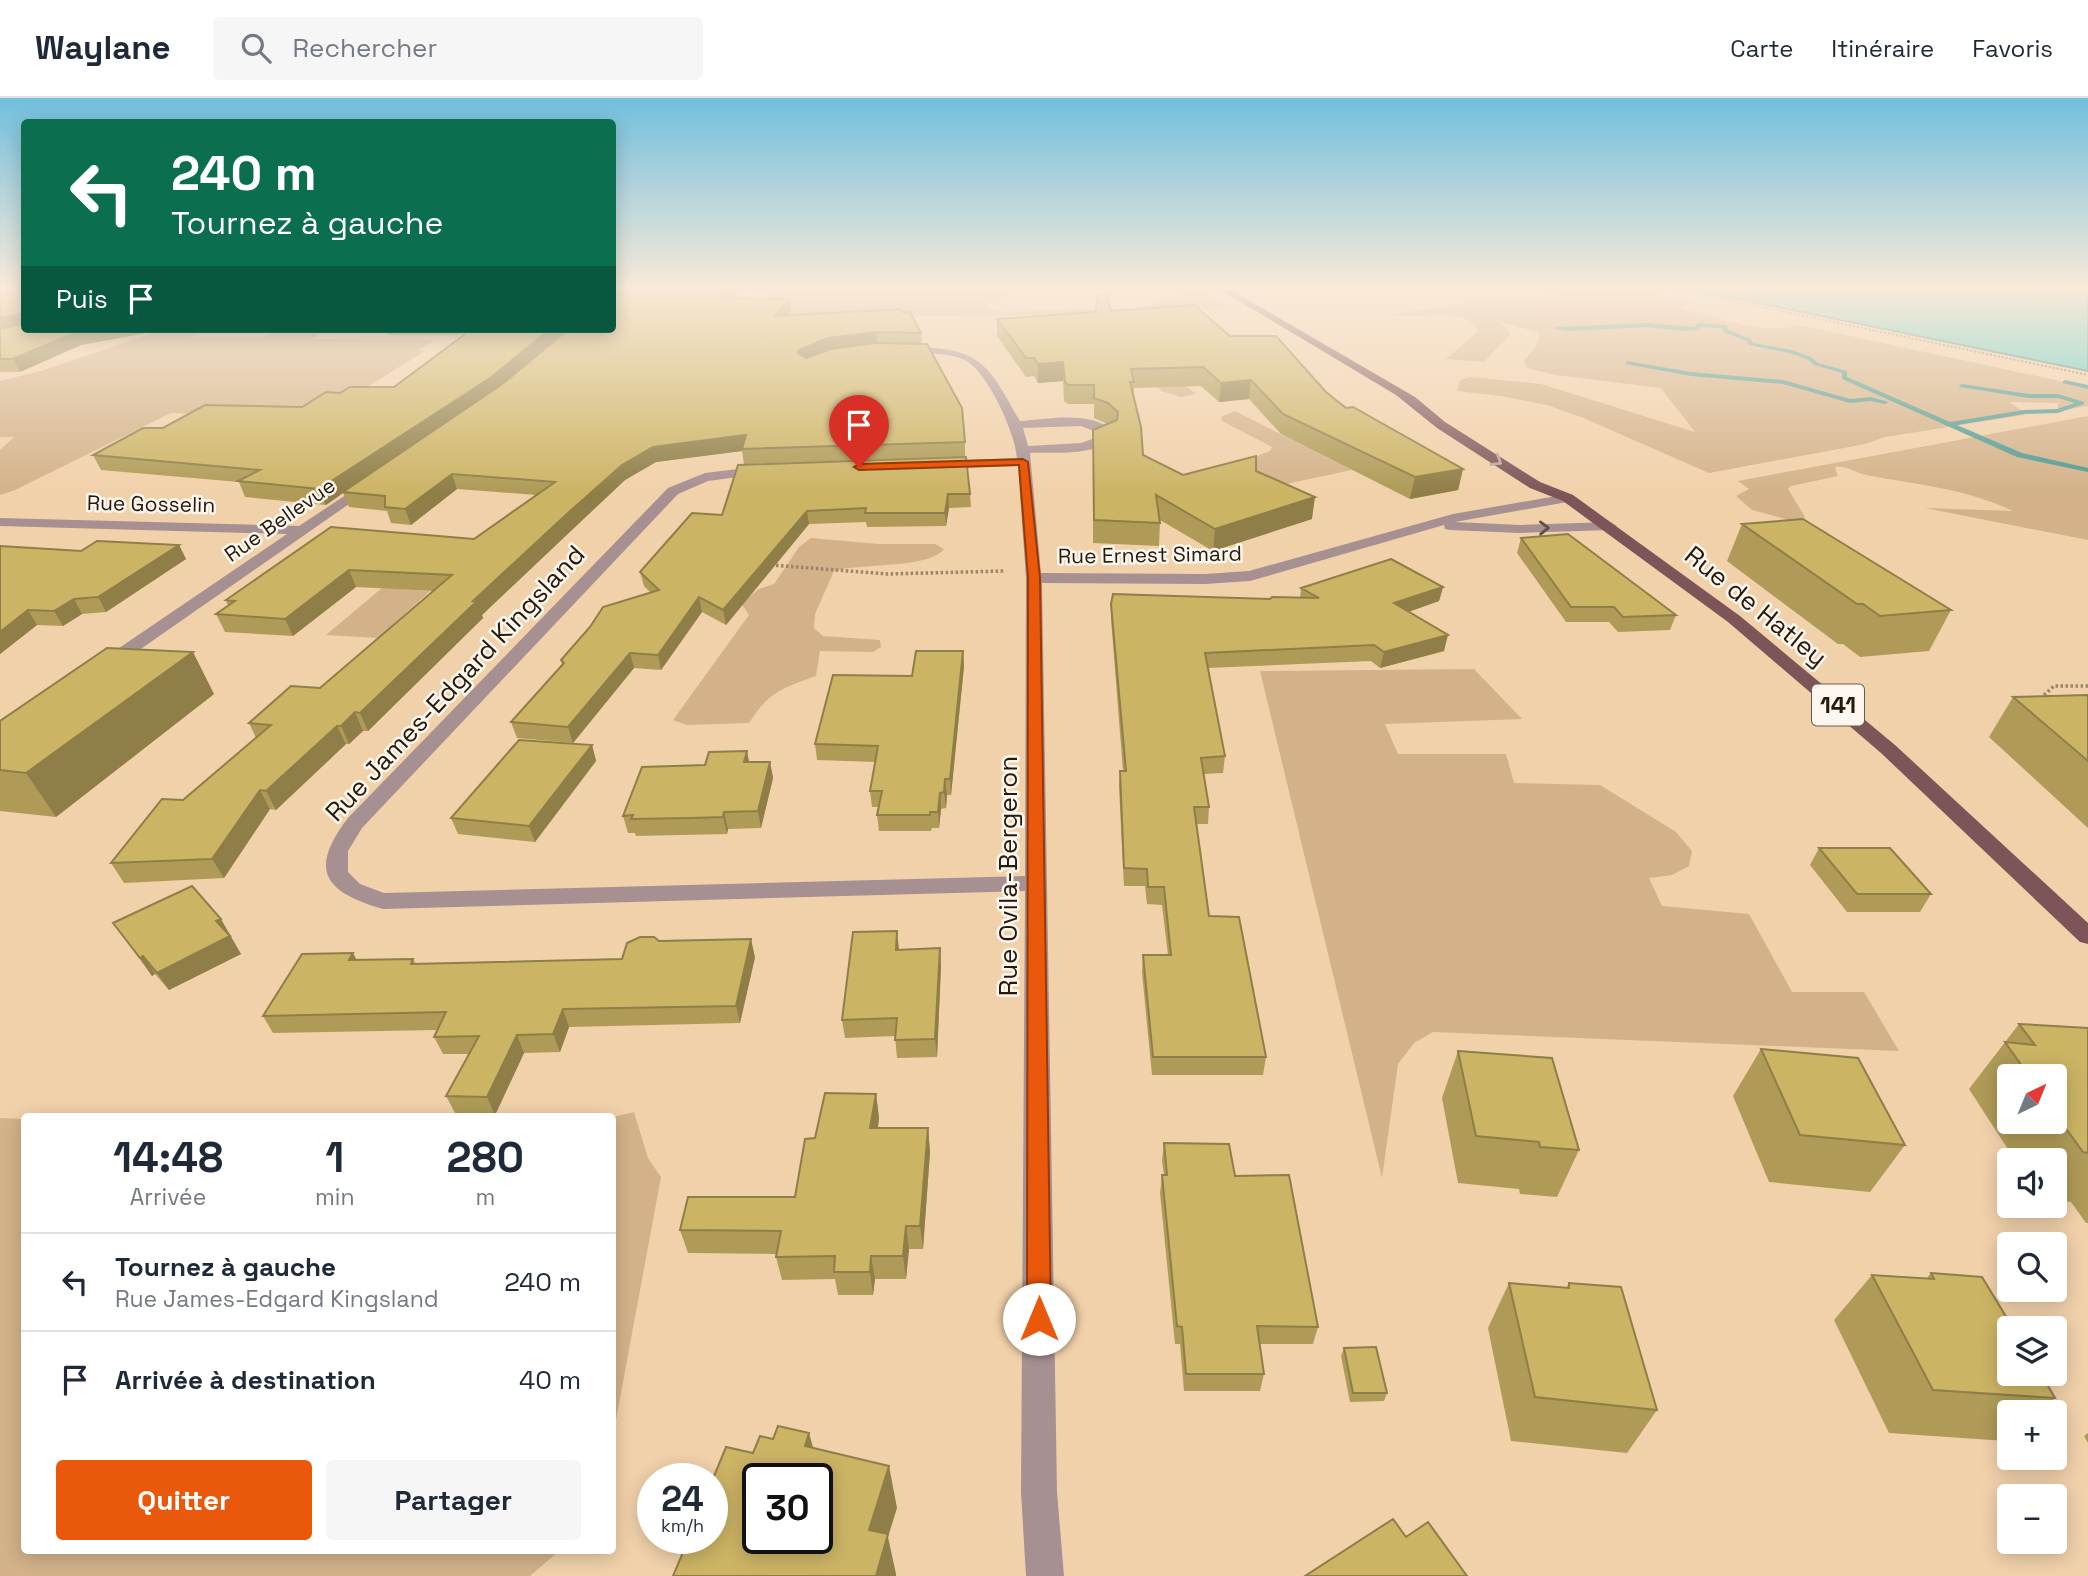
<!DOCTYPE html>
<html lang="fr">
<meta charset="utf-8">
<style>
:root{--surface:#fff;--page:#f6f6f7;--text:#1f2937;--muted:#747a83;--line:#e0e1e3;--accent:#ea580c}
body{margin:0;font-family:"Space Grotesk",sans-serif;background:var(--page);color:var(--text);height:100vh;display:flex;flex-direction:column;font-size:26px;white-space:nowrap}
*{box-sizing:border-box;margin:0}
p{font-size:23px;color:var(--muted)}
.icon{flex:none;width:38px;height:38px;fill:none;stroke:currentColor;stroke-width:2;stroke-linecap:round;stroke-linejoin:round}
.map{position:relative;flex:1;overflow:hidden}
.sheet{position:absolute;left:21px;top:1015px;width:595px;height:441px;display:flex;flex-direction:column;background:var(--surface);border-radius:7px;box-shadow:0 4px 18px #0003}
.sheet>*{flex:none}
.guide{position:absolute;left:21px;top:21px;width:595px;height:214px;border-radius:7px;box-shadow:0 4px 18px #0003;background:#0b6e4f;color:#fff;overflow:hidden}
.needle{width:46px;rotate:43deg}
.controls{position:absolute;left:1997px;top:966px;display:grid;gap:14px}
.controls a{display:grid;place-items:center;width:70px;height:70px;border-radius:7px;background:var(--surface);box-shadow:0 4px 18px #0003;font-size:35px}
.speed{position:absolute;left:637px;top:1365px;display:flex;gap:14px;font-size:35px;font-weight:700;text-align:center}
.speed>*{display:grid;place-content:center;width:91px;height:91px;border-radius:50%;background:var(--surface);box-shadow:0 4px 18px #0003;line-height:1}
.speed small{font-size:18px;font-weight:400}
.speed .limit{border:4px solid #111;border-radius:10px;background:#fff;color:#111}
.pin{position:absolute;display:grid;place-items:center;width:60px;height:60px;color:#fff;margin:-72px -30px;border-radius:50% 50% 50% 0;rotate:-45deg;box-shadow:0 0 7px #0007}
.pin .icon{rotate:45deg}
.me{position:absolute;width:77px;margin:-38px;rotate:0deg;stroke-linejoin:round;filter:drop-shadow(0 0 5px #0008)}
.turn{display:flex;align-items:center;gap:24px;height:147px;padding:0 35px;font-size:32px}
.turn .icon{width:91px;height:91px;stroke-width:2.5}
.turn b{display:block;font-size:49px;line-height:60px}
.then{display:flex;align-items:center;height:66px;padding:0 35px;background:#0003;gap:14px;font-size:26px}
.eta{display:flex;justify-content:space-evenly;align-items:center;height:119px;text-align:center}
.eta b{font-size:42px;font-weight:700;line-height:49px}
.cta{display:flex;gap:14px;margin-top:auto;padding:14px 35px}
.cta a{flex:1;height:80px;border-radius:7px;background:var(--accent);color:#fff;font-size:28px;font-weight:700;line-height:80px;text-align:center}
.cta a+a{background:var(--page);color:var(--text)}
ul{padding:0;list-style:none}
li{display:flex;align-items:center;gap:21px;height:98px;padding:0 35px;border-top:2px solid var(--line)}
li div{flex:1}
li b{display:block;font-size:26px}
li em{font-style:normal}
header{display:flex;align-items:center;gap:42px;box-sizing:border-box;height:98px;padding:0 35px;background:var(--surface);border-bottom:2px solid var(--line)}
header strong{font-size:33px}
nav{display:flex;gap:38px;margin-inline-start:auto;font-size:24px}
.search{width:490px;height:63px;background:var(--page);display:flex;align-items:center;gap:18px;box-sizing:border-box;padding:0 24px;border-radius:7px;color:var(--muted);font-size:26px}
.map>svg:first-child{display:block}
.green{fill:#d3b289}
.water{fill:#5ed0cd;stroke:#4d9993;stroke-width:2}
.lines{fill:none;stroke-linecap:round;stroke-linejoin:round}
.stream{fill:#4d9993;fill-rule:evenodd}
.path-far1{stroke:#9b8467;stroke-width:2;stroke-dasharray:2 2;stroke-linecap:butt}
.path{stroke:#9b8467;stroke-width:3.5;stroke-dasharray:2.5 2.5;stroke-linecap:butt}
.lane{fill:#a79092;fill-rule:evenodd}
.street{fill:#a79092;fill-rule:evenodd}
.primary{fill:#7d5559;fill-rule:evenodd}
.rail-casing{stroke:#453724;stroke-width:3.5}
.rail{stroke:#fdf7ef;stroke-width:2.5;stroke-dasharray:8;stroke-linecap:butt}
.wall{fill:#af9b57;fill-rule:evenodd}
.shaded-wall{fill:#8f7e47}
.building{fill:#ccb465;stroke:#8f7e47;stroke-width:2;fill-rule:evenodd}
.oneway{stroke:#bda6a4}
.oneway2{stroke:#604f48}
.route{fill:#ea580c;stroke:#983908;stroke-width:2}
.labels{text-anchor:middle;stroke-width:5;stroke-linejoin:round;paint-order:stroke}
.far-street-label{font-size:21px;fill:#251a0b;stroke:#fdf7ef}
.shield{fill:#fdf7ef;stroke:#665c4f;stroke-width:2}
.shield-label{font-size:24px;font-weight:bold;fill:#251a0b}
.street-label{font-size:26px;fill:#251a0b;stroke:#fdf7ef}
</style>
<header>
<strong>Waylane</strong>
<div class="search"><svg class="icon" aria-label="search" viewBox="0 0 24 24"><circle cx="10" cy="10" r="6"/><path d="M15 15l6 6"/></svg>Rechercher</div>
<nav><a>Carte</a><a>Itinéraire</a><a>Favoris</a></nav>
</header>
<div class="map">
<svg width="2088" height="1478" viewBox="0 0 2088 1478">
<rect width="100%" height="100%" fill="#f1d1aa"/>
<path class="green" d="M754 188H995L1007 199 987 206 988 210 1003 214 1133 210 1179 200 1190 188H1196L1226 210 1134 216 1121 239 1196 296 1181 299 1161 293 1101 217 789 218 761 214 767 198 757 194Z
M1527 188C1583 188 1639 192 1694 204L1680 209 1688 212C1724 221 1763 238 1799 227L2088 289V308L2058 313V305L2009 304 2024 314V317L1885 339 1865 346 1709 375 1581 319 1547 307 1500 298 1457 293 1460 282 1470 279 1541 286 1695 334 1661 290 1555 277 1527 270 1524 263 1536 248 1540 235 1500 224 1509 232 1510 237 1484 264 1446 261 1478 233C1461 204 1417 224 1393 216L1451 208 1479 201H1562L1567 199Z
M154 231H206L189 240H261L278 231H327L312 241 435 242 418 252 425 253 340 306 308 321 171 315 15 392 0 397V352L14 339H0V283L44 272 150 236Z
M1235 313 1352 372 1281 387 1244 370 1250 361 1270 353 1272 349 1222 323 1221 319Z
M2088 318V442L1925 410 2013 413C1964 390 1918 387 1866 377 1854 374 1847 367 1835 369L1838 378 1791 388 1788 391 1805 419 1797 424 1752 412 1736 398 1749 391 1738 383Z
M811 440 878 446H935L944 451C929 471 860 465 834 473L815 516 814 530 823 538 880 542 881 549 873 554 820 553 816 578C781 591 770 593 749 625L687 627 673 622 749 517 741 505 759 491 774 486 799 449Z
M382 490 430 493 378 540 326 537Z
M1474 571 1522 621 1385 626 1398 656H1506L1514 685 1600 687 1676 734 1692 753 1689 768 1672 777 1649 780 1662 808 1749 816 1792 894H1864L1899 953 1433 934 1414 945 1398 966 1382 1080 1260 573Z
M634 1014 648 1060 661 1079 613 1338V1019Z
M0 1020 24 1021V1452L559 1453 530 1478H0Z"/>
<path class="water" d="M1676 188H2050L2088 195V273Z"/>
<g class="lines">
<path class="stream" d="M1647 225 1695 229 1698 225 1727 227 1728 232 1751 241 1753 245 1792 252 1811 259 1818 265 1847 273V279L1950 324 2024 312 2057 311 2075 305 2058 300H2029L1960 289 1959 288 1962 286 2029 296H2058L2084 304V306L2058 315 2024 316 1957 327 2022 355 2088 370V374L2017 359 1842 281V275L1814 267 1807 261 1789 255 1749 247 1747 243 1723 234 1722 230 1700 229 1699 232 1684 233 1647 229 1568 233 1554 231 1557 229Z
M1627 263 1691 274 1783 282 1850 301 1871 299 1888 304 1885 306 1871 303 1850 305 1783 286 1691 278 1625 266Z
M2065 282 2088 287V291L2063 285V283Z"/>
<path class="path-far1" d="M1661 188 2088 277"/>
<path class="path" d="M771 467 888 476 1004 473
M2044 597 2054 588H2088"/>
<path class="lane" d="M1393 188H1410L1397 192Z"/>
<path class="street" d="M899 250C910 248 922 250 933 250 987 253 995 281 1020 323 1050 321 1095 311 1117 337 1096 359 1058 354 1030 355L1041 475 1205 476 1249 473 1453 416 1568 396 1573 397V403L1455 424 1520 427 1610 424 1617 428 1610 432 1520 435 1450 432 1445 431 1444 427 1250 483 1205 486 1042 485 1057 1394 1064 1478H1026L1021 1394 1025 793 383 811C324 794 308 772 348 720L668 390 705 375 762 368 767 369V375L708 383 678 396 362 730 348 753V774L360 786 384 795 1025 778 1026 480 1018 368 938 371 932 367 938 363 1017 360C1016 336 986 270 963 261 945 254 923 256 903 255L899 254ZM1081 328 1104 337 1081 345 1028 348 1023 330Z
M367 383 372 384V390L112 571 106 572 97 567 100 563 287 436 0 428V420L299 428Z"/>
<path class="primary" d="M1214 188H1224L1415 299 1445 324 1540 384 1573 397 1740 518 1895 647 2088 825V846L2080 844 1881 655 1728 524 1563 403 1530 390 1437 330 1396 297Z"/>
<g class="rail-casing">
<path id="rail" d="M2065 188 2088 192"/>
</g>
<use href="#rail" class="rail"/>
</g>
<path class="wall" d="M0 188H24V231L81 247 20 274H0Z
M742 188 733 200 790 201 791 213 787 218 901 214 921 235 922 246 965 344V359L744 366 742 353 656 364 625 382 572 431 482 517 483 520 368 633H363L349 646H346L276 712 270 711 224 780 124 785 111 765 256 640 249 625 320 590 434 493 356 489 293 538 225 534 216 516 228 508 226 502 474 441 536 397 457 391 411 427 391 425 387 413 349 409 343 395 326 407 245 399 239 384 101 372 93 357 163 330 302 309 340 295 394 289 465 237H388L387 232 233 231H568L496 291Z
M1111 213 1230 238 1326 294 1346 310 1463 371 1458 392 1410 401 1281 336 1249 301 1219 304 1201 288 1134 290V299L1143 357 1183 377 1256 373 1312 421 1213 453 1160 422 1159 448 1093 445V332L1108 326 1094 320V306H1068L1064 303 1063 283 1038 285 1034 278 1026 279 997 238V221Z
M738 367 970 396 971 409 949 410 946 428 867 429 866 424 809 426 726 527 702 514 661 572 634 570 573 645 517 640 511 624 562 567 561 562 590 529 650 494 644 488 640 474 722 417Z
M1742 426 1951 512 1929 553 1860 559 1843 546H1838L1727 463Z
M1521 440 1676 517 1670 532 1618 534 1609 524H1566L1517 455Z
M179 447 186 461 106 514 82 516 63 528 37 527 0 556V448L81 453Z
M1443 489 1439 503 1408 514 1444 553 1380 570 1371 563 1208 570 1225 658 1223 675 1204 676 1209 709 1208 726H1196L1209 818 1266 959 1263 977H1152L1142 875 1143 857H1168L1162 807 1147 806 1145 788H1124L1119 689 1120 673H1123L1111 521V506L1300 500 1301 490Z
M963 553 964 568 951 697H947L946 710 941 711 939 730H932L931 733H879L877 717 879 709H872L870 693 876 664 817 662 815 646 912 578Z
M214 596 56 719 0 713V623Z
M2088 597V730L1989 639 2013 599Z
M592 647 596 663 535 744 458 736 451 720Z
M747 653 749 664H770L773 680 761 730 728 731 727 736 636 738 635 735H628L623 718 705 667Z
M1819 750 1931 796 1920 814H1847L1810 767Z
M113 825 232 838 230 839 241 856 169 892 155 876 152 878Z
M659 843 755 859 740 925 569 929 560 954 524 955 495 1017 455 1015 446 998 469 956H443L434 939 437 932 273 935 263 918 357 862 413 861 416 866 622 861Z
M940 850 941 868 937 959 897 960 895 938 845 940 842 922 899 852Z
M2019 926 2088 930V1125H2086L2071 1104 2054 1102V1062H2015L1969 991ZM2009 978H2054V1024H2009Z
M1761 951 1905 1047 1870 1094 1769 1084 1733 998Z
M1458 953 1579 1052 1557 1099 1520 1096 1519 1091 1458 1085 1442 1000Z
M876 996 879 1020 878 1030H928L930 1054 923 1151H909L906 1181H875L873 1197H838L835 1181 782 1182 776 1159V1156L688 1155 680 1132 795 1099 815 1040Z
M1164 1045 1235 1078 1318 1229 1313 1246H1260L1264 1276 1260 1293H1184L1180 1246H1175L1160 1095 1162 1077H1164L1162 1063Z
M1931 1175 2055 1300 2039 1314H2009V1341L2006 1343 1889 1335 1834 1222 1872 1177 1927 1180Z
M1509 1185 1566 1190 1569 1185 1657 1312 1627 1355 1511 1343 1488 1230Z
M1344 1250 1387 1295 1384 1303 1350 1304 1341 1258Z
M2088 1335V1345L2084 1338Z"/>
<path class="shaded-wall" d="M732 188H742L724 211 722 200Z
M790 201 791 213 776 231 774 218Z
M19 216 24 227 0 234V220Z
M95 231H168L81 247 20 274 13 261 74 235Z
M550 231H568L493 293 343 394V395L326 407 319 391Z
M876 234 877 246 801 265 798 255 799 252 828 240Z
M1063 264V283L1038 285V266Z
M1251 282 1249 301 1219 304 1221 285Z
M746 337 742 353 656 364 625 382 482 517 483 520 368 633 360 615 473 503 622 367 653 349Z
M1463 371 1458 392 1410 401 1415 379Z
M452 376 457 391 411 427 405 411Z
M948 396 949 410 946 428 945 415Z
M1315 399 1312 421 1213 453 1215 431Z
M807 413 809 426 726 527 723 512Z
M179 447 186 461 106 514 98 499Z
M349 472 356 489 293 538 285 521Z
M1443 489 1439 503 1391 520 1394 505Z
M699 499 702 514 661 572 658 557Z
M74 501 82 516 63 528 54 513Z
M28 512 37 527 0 556V534Z
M1448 537 1444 553 1380 570 1384 554Z
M963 553 964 568 951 697 950 681Z
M193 554 214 596 56 719 26 675Z
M630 555 634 570 573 645 568 629Z
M355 614 363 633 349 646 341 628Z
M337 628 346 646 276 712 266 693Z
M592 647 596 663 535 744 529 728Z
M747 653 750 670 744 664Z
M770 664 773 680 761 730 758 713Z
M945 681 947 697 946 710 944 694Z
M260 692 270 711 224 780 212 761Z
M940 695 941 711 939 730 938 714Z
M724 714 728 731 727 736 723 719Z
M221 821 241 856 169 892 157 875 216 823Z
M897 833 899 851 896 852Z
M751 841 755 859 740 925 736 908Z
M940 850 941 868 937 959 935 941Z
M353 855 362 872 349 862Z
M143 858 155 876 152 878 140 860Z
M563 911 569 929 560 954 553 936Z
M517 937 524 955 495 1017 487 999Z
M876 996 879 1020 874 1054 870 1030Z
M928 1030 930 1054 923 1151 920 1128Z
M906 1128 909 1151 906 1181 903 1158Z
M871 1158 875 1181 873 1197 870 1174Z
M809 1335 821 1378 805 1348Z
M889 1368 897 1410 888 1439 896 1476V1478H876L869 1432Z"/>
<path class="building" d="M0 188H24V217L19 216 0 220Z
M619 188H732L722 200 790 201 774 218 901 211V214H910L921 235 876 234 828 240 799 252 798 255 806 260 831 251 876 245 927 246 962 310 965 344 742 351 746 337 653 349 622 367 568 415 473 503H477L360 615 355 614 341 628H337L266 693 260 692 212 761 111 765 162 701 183 702 271 627 249 625 291 588 320 590 452 477 349 472 285 521 216 516 235 503 226 502 331 429 474 441 555 384 452 376 405 411 385 409V398L343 394 501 287 569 231H612V193Z
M1107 197 1111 213 1194 207 1230 238H1276L1326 294 1346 310 1353 309 1463 371 1415 379 1283 316 1251 282 1221 285 1203 269 1131 271 1134 284H1130L1141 329 1143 357 1183 377 1256 358V373L1315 399 1215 431 1156 397 1160 425 1094 422 1093 332 1117 322 1118 314 1108 305 1094 300V287H1068L1065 284 1063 264 1038 266 1034 260H1026L997 221 1096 214 1097 198Z
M24 225V231H95L74 235 13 261H0V231Z
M472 231H550L490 280 319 391 238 383 260 372 93 357 143 330H163L205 307 302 309 326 294 340 295 350 289H394Z
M966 359 970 396H948L945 415H865L866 410 807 413 723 512 699 499 658 557 630 555 568 629 511 624 564 565 561 562 590 529 603 509 659 492 640 474 692 415 722 417 738 367Z
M1803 421 1951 512 1880 518 1863 506H1857L1742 426Z
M1568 436 1676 517 1623 519 1614 509H1571L1521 440Z
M97 443 179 447 98 499 74 501 54 513 28 512 0 534V448L81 453Z
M1391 461 1443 489 1394 505 1448 537 1384 554 1374 547 1205 555 1225 658 1201 660 1209 709H1194L1209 818 1239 819 1266 959H1153L1143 857H1171L1164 789H1148L1147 771 1124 770 1120 673H1126L1111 506 1113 496 1270 501 1272 499 1319 500 1301 490Z
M107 550 193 554 26 675 0 672V623Z
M916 553H963L950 681H945L944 694 940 695 938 714H930V717H877L882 693H870L878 648 815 646 833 577 912 578Z
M2088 597V663L2013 599Z
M519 642 592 647 529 728 451 720Z
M747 653 744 664H770L758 713 724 714 723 719 691 720 631 721 633 717 623 718 642 669 705 667 709 654Z
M1819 750H1890L1931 796H1857Z
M192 788 221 821 216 823 230 838 157 875 143 858 140 860 113 825Z
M897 833 896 852 940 850 935 941 895 942 897 920 842 922 853 834Z
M640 839H654L659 843 751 841 736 908 563 911 553 936 517 937 487 999 446 998 479 938 434 939 446 914 263 918 302 856 353 855 349 862 413 861 411 866 622 861 627 845Z
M2019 926 2088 930V1055L2083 1054 2054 1014V978H2029L2005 944 2035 947Z
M1761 951 1858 960 1905 1047 1800 1037Z
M1458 953 1552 960 1579 1052 1540 1049 1539 1044 1476 1038Z
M825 995 876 996 870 1030H928L920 1128H906L903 1158H871L870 1174H834L835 1158 776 1159 781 1133 680 1132 688 1099H795L805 1041 815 1040Z
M1164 1045 1229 1046 1235 1078 1289 1077 1318 1229 1257 1228 1264 1276H1186L1182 1229 1177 1228 1162 1077H1167Z
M1931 1175 1982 1179 2013 1230H2009V1276H2041L2055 1300 1933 1292 1872 1177 1934 1181Z
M1509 1185 1569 1190V1185L1621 1189 1657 1312 1535 1299Z
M1376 1249 1387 1295H1353L1344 1250Z
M778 1328 809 1335 805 1348 889 1368 869 1432 888 1436 876 1478H673L689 1440H712V1383L726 1349 753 1355 760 1338 773 1341ZM758 1381H817V1440H758Z
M1393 1421 1406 1439 1428 1424 1467 1478H1305Z"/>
<defs><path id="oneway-chevron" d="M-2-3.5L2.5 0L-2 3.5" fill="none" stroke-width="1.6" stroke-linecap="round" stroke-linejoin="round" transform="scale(1.75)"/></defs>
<use class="oneway" href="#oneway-chevron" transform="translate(1497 363) rotate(32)"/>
<use class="oneway2" href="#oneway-chevron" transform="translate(1544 430) rotate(-1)"/>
<linearGradient id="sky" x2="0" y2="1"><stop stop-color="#71bfdd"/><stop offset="0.48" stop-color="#f9ead9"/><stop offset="1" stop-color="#f9ead9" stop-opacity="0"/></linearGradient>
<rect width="2088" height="395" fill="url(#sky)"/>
<path class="route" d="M1023 361 1028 364 1040 480 1051 1221 1047 1229 1039 1232 1030 1229 1027 1221 1028 480 1019 367 859 372 854 369 859 366Z"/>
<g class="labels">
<g class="far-street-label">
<text transform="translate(151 406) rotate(1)" y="7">Rue Gosselin</text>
<text transform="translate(280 422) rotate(-35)" y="7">Rue Bellevue</text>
<text transform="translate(1150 457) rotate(-1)" y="7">Rue Ernest Simard</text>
</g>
<rect class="shield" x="1812" y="586.5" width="52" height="41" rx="5"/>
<g class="shield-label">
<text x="1838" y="615">141</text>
</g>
<g class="street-label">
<text transform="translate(1756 508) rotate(39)" y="9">Rue de Hatley</text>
<text transform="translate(455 585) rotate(-47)" y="9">Rue James-Edgard Kingsland</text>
<text transform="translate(1008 778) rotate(-90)" y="9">Rue Ovila-Bergeron</text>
</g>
</g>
</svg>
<div class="controls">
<a><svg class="needle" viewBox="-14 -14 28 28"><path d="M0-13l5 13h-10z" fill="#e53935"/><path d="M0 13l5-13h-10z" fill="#747a83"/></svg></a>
<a><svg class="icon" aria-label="sound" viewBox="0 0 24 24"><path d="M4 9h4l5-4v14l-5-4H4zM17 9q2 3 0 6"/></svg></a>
<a><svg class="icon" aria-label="search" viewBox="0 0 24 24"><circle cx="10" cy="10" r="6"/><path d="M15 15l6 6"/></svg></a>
<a><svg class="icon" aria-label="layers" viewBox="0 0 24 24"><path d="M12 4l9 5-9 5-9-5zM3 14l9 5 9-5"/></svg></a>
<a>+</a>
<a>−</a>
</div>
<div class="speed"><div>24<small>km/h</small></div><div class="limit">30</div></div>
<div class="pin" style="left:859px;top:369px;background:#d93025"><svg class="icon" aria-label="arrive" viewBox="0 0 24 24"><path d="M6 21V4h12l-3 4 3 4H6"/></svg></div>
<svg class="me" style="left:1039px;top:1221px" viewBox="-20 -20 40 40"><circle r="19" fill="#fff"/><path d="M0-13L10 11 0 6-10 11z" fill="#ea580c"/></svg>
<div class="guide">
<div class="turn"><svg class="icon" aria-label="left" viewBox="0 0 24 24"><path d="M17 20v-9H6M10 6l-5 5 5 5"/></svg><div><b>240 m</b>Tournez à gauche</div></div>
<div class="then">Puis<svg class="icon" aria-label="arrive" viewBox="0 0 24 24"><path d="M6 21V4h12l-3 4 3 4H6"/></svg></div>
</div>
<section class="sheet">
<div class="eta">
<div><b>14:48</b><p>Arrivée</p></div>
<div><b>1</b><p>min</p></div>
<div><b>280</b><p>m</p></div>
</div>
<ul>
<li><svg class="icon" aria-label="left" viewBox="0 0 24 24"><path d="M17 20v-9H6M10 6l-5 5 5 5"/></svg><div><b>Tournez à gauche</b><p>Rue James-Edgard Kingsland</p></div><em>240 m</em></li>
<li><svg class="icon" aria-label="arrive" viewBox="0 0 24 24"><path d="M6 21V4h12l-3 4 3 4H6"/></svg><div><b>Arrivée à destination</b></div><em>40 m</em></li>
</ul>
<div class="cta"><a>Quitter</a><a>Partager</a></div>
</section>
</div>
